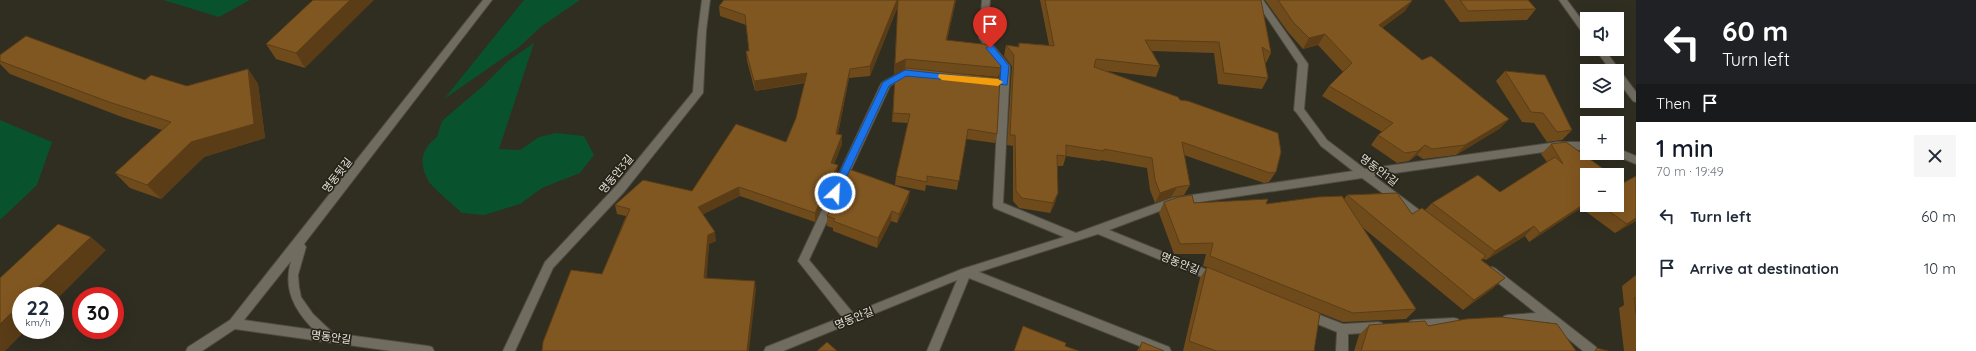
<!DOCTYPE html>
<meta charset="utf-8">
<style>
:root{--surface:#fff;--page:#f6f6f7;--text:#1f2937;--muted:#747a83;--accent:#111827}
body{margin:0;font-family:Quicksand,"Noto Sans KR",sans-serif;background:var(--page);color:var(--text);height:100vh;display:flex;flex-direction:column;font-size:15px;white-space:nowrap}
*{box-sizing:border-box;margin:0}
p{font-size:13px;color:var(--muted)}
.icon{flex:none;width:22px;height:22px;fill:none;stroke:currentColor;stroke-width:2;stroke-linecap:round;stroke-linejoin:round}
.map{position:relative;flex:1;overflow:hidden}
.drawer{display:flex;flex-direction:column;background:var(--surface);width:340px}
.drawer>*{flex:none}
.guide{background:#202124;color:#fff;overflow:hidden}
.controls{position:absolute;left:1580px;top:12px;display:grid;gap:8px}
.controls a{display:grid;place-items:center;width:44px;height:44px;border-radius:0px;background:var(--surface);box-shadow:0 4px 16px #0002;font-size:20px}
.speed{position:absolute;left:12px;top:287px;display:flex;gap:8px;font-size:20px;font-weight:700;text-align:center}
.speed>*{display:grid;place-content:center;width:52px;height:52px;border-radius:50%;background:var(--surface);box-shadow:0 4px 16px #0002;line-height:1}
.speed small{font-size:10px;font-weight:400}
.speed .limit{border:6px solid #d22;background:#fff;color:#111}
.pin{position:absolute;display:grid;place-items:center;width:34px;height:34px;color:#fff;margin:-41px -17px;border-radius:50% 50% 50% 0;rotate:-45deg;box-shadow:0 0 4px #0007}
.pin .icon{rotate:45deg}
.me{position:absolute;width:44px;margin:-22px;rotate:25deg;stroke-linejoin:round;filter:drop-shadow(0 0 3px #0008)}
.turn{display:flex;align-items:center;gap:14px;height:84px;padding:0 20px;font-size:18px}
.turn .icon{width:52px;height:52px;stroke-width:2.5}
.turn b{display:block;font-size:28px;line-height:34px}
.then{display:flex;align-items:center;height:38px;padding:0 20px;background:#0003;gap:8px;font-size:15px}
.round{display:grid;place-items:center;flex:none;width:42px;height:42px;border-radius:0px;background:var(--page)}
.head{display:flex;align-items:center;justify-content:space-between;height:68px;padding:0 20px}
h1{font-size:24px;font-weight:600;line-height:30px;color:var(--accent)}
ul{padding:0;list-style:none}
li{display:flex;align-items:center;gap:12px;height:52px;padding:0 20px}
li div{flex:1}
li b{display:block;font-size:15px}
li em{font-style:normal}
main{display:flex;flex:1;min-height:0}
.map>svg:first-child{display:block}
.green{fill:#08532d}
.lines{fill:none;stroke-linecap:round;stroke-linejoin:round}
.minor-casing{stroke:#4d4a40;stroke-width:2}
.minor{fill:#706c5f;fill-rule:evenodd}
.wall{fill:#6f4b1c}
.shaded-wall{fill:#5a3d17}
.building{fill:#815721;stroke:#5a3d17}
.route{fill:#1a73e8;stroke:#114b97}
.slow{fill:#f59e0b}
.labels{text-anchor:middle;stroke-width:3.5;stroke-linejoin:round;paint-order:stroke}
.street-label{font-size:11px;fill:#e4e2da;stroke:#262318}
</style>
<main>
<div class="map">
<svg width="1636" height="351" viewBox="0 0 1636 351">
<rect width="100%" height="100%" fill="#302d21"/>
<path class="green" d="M163 0H250L219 17Z
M524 0H580L542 26 519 47 444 99Z
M534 43 499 149 520 150 539 137 556 133 584 136 594 155 580 173 542 188 520 204 484 215 462 213C455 206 431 187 428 180 418 163 422 148 437 137L442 121 484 85 508 61Z
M0 120 52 142 37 185 0 220Z"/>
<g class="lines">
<g class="minor-casing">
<path id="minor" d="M483 0H492L304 244 306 247 298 275 299 287 301 297 313 314 333 333 428 346 432 347 434 351H391L235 329 202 351H186L188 347 230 320ZM291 261C283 289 294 310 314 330L244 320Z
M702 0H710L706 31 703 93 624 192 553 268 515 351H503L545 262 616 186 693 92 698 31Z
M982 0H990L987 38 1010 66 1003 203 1076 233 1172 198 1353 171 1321 146 1296 112 1294 110 1298 64 1255 0H1263L1308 64 1304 109 1327 140 1365 169 1558 142H1587V150H1558L1374 176 1430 218 1431 221 1430 224 1426 225 1362 178 1173 206 1109 230 1220 275 1221 278 1220 281 1216 283 1098 234 979 272 1169 347 1171 351H1152L969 278 939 351H927L957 280 783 351H764L766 347 842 317 798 261 881 84 883 82 903 71H909L911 73 890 86 809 260 853 313 962 269 1064 237 994 208 993 205 999 86 986 84 981 81 986 78 1000 79V67L979 38Z
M1559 0H1567L1587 27V36L1584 35Z
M1595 49H1604L1636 92V102L1633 101 1617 80V71H1611Z
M1617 148 1636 156V164L1614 155 1613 153H1617Z
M1492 267 1496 269 1596 347 1598 351H1583L1548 322 1508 325 1504 324 1502 320 1504 316 1508 315 1536 313 1488 275 1487 272 1488 269Z
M1307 310 1343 324 1378 322 1382 323 1384 327 1382 331 1378 332 1348 334V351H1336L1337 332 1303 318 1301 315 1303 312Z
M1454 318 1458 319 1460 323 1458 327 1454 328 1414 330 1410 329 1408 325 1410 321 1414 320Z"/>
</g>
<use href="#minor" class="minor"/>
</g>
<path class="wall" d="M313 0 305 68 276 59 266 44Z
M724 0H956L947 40 1001 68 998 77 965 74 997 134 995 143 966 139 957 190 926 185 925 191 895 185 896 176 908 123 892 122 895 76 906 69H905L894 74 898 6 870 76 849 78 838 134 842 135V144L834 164 837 174 815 222 740 196 703 214 716 241 709 244 706 278 756 290 602 274 626 216 617 214 615 205 692 191 786 142 796 118 805 83 755 91 747 61 746 51H749L746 25 720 16 719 6Z
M1040 0H1261L1271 53 1266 63H1265L1268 78 1262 89 1218 84 1214 53 1152 51 1160 66 1156 77 1107 71 1180 100 1276 172 1269 182 1264 183 1184 155 1190 185 1184 195 1171 197 1155 203 1150 190 1147 168 1101 160 1100 161 1066 156 1063 166H1058L1055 203 1050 213 1019 208 1013 201V146L1007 145 1012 66 1004 56 1006 45 1018 47 1019 43 1049 45Z
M1265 0H1411L1405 11 1382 28 1422 60 1509 119 1499 129 1456 155 1423 159 1417 155 1409 161 1397 163 1371 145 1378 135 1382 132 1322 96 1329 86 1343 72 1318 45 1303 49 1288 32Z
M1444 0H1528L1536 9 1527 20 1460 22Z
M0 55 145 80 187 86 248 69 258 84 265 138 204 157 161 199 130 188 115 173 162 130 122 117 10 74 0 64Z
M1505 71 1572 130 1562 140 1547 142 1534 123 1522 122 1496 81Z
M1551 144 1587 175V205H1617L1636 221 1615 233 1581 208 1529 242 1525 236 1486 260 1484 259 1482 260 1505 278 1492 289 1463 310 1362 227 1416 309 1406 319 1343 322 1320 313 1314 351H1183L1200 278 1207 267 1203 266 1206 254H1174L1159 213 1164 202 1266 204 1344 199 1347 195 1412 214 1425 210 1432 203 1500 192 1547 162 1541 154Z
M908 201 897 223 891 221 877 248 833 231V228L827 226V216Z
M1636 275V351H1624L1619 308 1624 305 1622 286Z
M1369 325 1428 326 1576 351H1354L1359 335Z
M1142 342 1164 351H1137Z"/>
<path class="shaded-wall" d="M350 0H374L305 68 296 53Z
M897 0H898V6L870 76V66Z
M955 0H956L945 50 946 40Z
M1412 1 1405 11 1372 35 1379 25Z
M1325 34 1318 45 1303 49 1309 38Z
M906 59 905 69 894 74 895 64Z
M248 69 258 84 265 138 204 157 161 199 147 185Z
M850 69 849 78 836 143V134Z
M807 73V82L755 91 754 81Z
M1509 119 1499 129 1456 155 1465 145Z
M842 135V144L831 172V163Z
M1425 145 1417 155 1409 161 1418 151Z
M838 165 837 174 815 222V213Z
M739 187 740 196 700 216 698 207Z
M1177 187 1171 197 1155 203 1160 193Z
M910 191 908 201 897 223 899 214Z
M1058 193 1055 203 1050 213 1053 203Z
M1587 202V203L1581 208 1529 242 1540 233Z
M892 211 891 221 877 248 878 238Z
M1636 218V221L1615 233 1627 224Z
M1534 226 1525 236 1486 260 1495 251Z
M715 232 716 241 709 244 706 287 704 278 708 235Z
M91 237 106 250 55 301V296H29Z
M1505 278 1492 289 1463 310 1474 300Z
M755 281 756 290 749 351H747Z
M21 304V330H26L5 351H0V324Z"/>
<path class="building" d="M313 0H350L296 53 266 44Z
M724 0H897L870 66 850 69 836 134 842 135 831 163 838 165 815 213 739 187 698 207 715 232 708 235 704 278 755 281 747 351H542L543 342 571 270 602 274 630 209 615 205 643 180 692 191 736 124 786 142 796 118 807 73 754 81 746 51H749L745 15 719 6Z
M898 0H955L946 40 991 45 1001 58V68L906 59 895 64Z
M1045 0H1261L1271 53 1262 47 1268 78 1224 73 1219 42 1145 40 1160 66 1096 59 1094 67 1178 97 1180 100 1188 101 1278 133 1281 152 1276 172 1270 173 1182 142 1190 185 1177 187 1160 193 1155 180 1152 158 1104 149V151L1066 145V156L1057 155 1058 193 1053 203 1022 198 1016 191 1015 135H1010L1014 55 1006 45 1019 47V43L1054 46Z
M1278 0H1411L1412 1 1379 25 1422 60 1431 56 1509 119 1465 145 1432 149 1425 145 1418 151 1405 153 1378 135 1393 123 1329 86 1352 63 1325 34 1309 38 1293 22Z
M1460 0H1528L1536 9 1468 11Z
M26 36 145 80 151 75 187 86 248 69 254 124 191 142 147 185 115 173 171 122 109 102 0 61V55Z
M907 68 1000 78 997 134 968 129 959 181 927 176V182L896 176 910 114 893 113 895 76Z
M1505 71 1545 75 1572 130 1557 132 1543 113 1531 112Z
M1566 142 1612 175H1587V202L1540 233 1534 226 1495 251 1432 203 1478 175 1500 192 1555 157 1563 164 1551 144Z
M849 169 910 191 899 214 892 211 878 238 833 221 835 219 827 216Z
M1636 176V218L1627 224 1600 205H1617V179L1623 183Z
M1397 193 1412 214 1422 208 1486 256 1481 260 1505 278 1474 300 1347 195Z
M1192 195 1194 203 1268 199 1266 204 1318 197 1342 196 1416 309 1353 313 1210 256 1213 243 1180 244 1164 202 1179 197Z
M58 224 91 237 29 296H21V304L0 324V278Z
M1207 267 1320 313 1314 351H1216L1189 341Z
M1634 298H1636V314Z
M1501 317 1557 324 1576 351H1361L1369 325 1425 321 1428 326 1466 319Z
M1023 326 1066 343 1065 346 1079 351H1014Z
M827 342 837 351H817Z
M1142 342 1164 351H1139Z
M1597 348 1608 351H1595Z"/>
<path class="route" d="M990 45 993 46 1009 66 1007 85 906 76 889 86 838 195H832L830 193 883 82 905 70 1000 80 1001 66 986 48Z"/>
<path class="slow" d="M939 74 998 79 1003 82 998 86 942 80 938 77Z"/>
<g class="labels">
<g class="street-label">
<text transform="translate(1379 170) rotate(37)" y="4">명동안1길</text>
<text transform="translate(616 174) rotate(-50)" y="4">명동안3길</text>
<text transform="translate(337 175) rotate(-52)" y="4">명동뒷길</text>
<text transform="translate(1180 263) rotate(22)" y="4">명동안길</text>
<text transform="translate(854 318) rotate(-22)" y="4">명동안길</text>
<text transform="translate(331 337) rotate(8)" y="4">명동안길</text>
</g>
</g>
</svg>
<div class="controls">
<a><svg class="icon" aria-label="sound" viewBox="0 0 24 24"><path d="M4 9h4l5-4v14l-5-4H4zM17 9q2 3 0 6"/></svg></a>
<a><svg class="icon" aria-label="layers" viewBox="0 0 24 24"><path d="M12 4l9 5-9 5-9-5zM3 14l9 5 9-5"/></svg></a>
<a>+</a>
<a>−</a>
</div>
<div class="speed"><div>22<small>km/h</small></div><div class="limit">30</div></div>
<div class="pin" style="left:990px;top:48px;background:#d93025"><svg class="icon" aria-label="arrive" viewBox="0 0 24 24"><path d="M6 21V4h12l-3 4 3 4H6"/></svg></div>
<svg class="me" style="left:835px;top:193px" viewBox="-20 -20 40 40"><circle r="17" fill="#1a73e8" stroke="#fff" stroke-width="3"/><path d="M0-11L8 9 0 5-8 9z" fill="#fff"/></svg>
</div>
<section class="drawer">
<div class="guide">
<div class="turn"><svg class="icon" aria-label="left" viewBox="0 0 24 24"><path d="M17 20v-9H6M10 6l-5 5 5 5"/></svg><div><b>60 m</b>Turn left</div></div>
<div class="then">Then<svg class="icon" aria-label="arrive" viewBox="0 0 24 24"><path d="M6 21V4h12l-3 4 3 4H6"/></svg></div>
</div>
<div class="head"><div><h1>1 min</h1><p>70 m · 19:49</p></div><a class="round"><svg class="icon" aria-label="close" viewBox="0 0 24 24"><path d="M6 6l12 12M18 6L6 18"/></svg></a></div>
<ul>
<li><svg class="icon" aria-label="left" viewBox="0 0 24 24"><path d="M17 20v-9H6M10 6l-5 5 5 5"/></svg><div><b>Turn left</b></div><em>60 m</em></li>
<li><svg class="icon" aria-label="arrive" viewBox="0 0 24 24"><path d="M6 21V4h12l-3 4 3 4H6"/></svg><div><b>Arrive at destination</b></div><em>10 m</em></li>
</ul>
</section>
</main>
